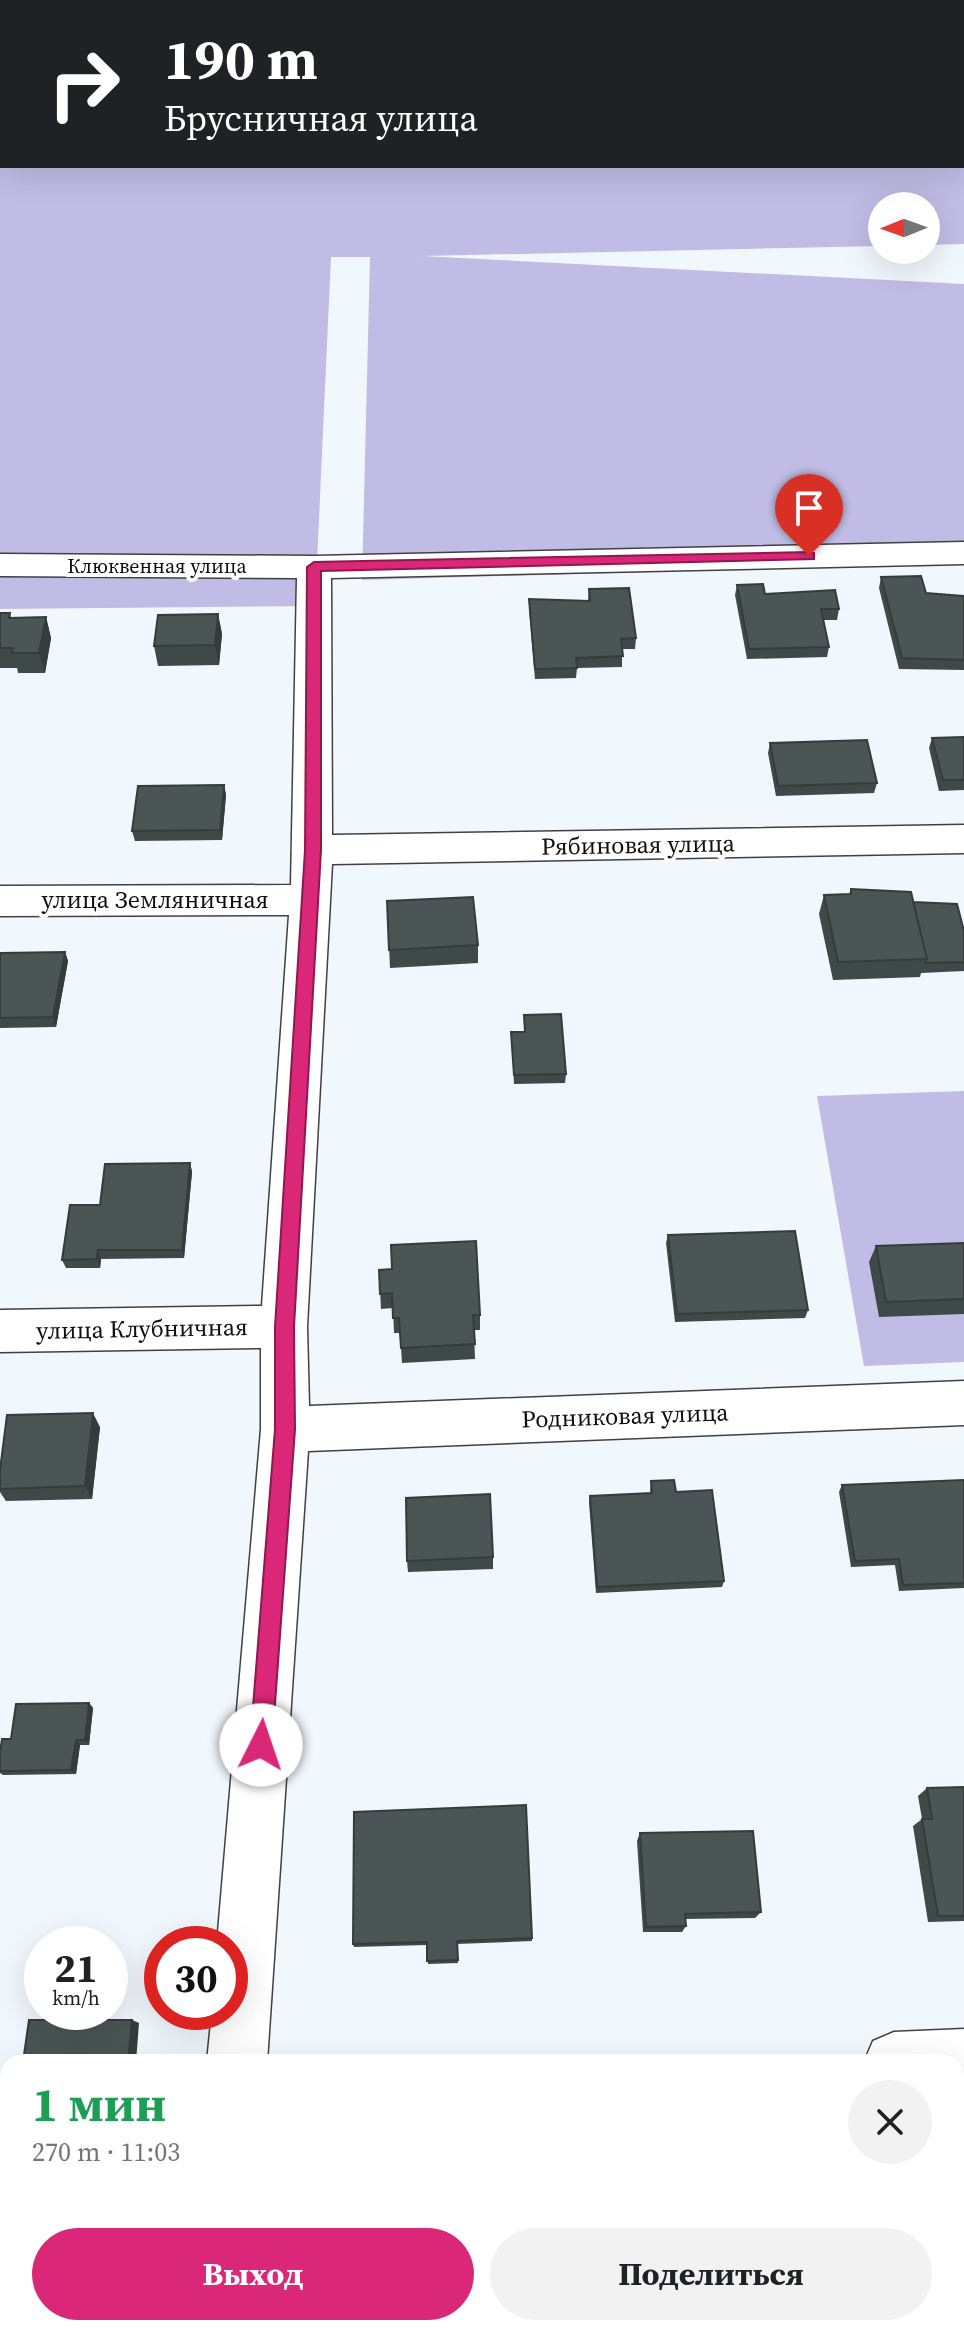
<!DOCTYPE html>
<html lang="ru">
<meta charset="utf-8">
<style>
:root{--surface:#fff;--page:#f2f2f2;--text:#202124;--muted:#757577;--accent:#db2777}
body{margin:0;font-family:"Source Serif 4",serif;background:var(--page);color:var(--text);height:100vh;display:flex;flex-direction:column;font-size:30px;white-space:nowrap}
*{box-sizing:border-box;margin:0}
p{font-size:26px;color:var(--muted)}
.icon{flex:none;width:44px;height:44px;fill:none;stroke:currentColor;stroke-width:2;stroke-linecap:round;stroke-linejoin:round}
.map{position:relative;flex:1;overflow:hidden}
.panel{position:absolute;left:0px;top:2054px;width:964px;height:282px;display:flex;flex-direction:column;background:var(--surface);border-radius:24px 24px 0 0;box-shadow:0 8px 32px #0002}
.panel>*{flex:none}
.guide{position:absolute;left:0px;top:0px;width:964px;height:168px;box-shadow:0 8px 32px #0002;background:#202124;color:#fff;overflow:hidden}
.needle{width:52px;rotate:269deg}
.buttons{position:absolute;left:868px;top:192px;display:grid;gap:16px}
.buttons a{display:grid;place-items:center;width:72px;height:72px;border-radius:50%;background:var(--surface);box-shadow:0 8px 32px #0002;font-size:40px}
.speed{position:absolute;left:24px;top:1926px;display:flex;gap:16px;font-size:40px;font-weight:700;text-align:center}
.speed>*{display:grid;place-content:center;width:104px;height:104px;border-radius:50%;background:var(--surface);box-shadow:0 8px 32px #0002;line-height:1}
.speed small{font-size:20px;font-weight:400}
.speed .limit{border:12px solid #d22;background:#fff;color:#111}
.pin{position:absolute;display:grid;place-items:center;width:68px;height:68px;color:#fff;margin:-82px -34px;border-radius:50% 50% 50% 0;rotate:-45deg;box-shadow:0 0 8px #0007}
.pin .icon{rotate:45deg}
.me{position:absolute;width:88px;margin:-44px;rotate:4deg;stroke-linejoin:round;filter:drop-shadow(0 0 6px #0008)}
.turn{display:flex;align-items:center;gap:28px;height:168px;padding:0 32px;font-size:36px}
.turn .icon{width:104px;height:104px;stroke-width:2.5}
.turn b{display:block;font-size:56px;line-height:68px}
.round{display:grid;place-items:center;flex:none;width:84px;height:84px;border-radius:42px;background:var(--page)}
.summary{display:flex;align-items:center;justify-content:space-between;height:136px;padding:0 32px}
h1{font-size:48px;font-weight:700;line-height:60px;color:#1e9e55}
.action{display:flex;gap:16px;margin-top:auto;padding:16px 32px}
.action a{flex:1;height:92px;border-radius:48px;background:var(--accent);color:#fff;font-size:32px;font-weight:700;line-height:92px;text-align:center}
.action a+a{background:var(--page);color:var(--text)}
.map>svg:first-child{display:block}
.green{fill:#c1bce5;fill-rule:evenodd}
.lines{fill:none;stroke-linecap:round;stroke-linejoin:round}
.street-casing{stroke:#414141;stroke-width:3}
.street{fill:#fff;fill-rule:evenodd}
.wall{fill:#404949}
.shaded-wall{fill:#343c3c}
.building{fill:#4b5555;stroke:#343c3c;stroke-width:2}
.route{fill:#db2777;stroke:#8e194d;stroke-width:2}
.labels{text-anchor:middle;stroke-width:8;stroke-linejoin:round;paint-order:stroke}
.far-street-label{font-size:20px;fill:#0e0e0e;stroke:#fff}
.street-label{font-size:24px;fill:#0e0e0e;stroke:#fff}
</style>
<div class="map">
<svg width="964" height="2335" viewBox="0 0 964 2335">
<rect width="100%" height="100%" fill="#f0f7fd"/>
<path class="green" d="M0 0H964V244L926 245V206H882V246L422 256 964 284V563L362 580 370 257H331L315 606 0 609ZM2 2H962V166H2Z
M964 1091V1362L864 1366 817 1096Z"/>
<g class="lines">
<g class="street-casing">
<path id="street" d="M964 542V564L331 578 332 835 964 825V853L332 864 307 1327 309 1406 964 1381V1425L308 1451 267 2062H207L212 2012H230V1944H217L261 1429V1348L0 1352V1310L262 1306 289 915 0 916V886L291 885 297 578 0 576V554L314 556Z
M964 2029V2087L956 2088V2062H864L873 2041 894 2032Z
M189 2328H253V2335H189Z"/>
</g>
<use href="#street" class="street"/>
</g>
<path class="wall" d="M881 577 926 593 964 596V670L899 669 879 588Z
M737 585 765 594 839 609 837 620H823L829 647 827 657 747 659 735 595Z
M589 589 636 638 635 649H622V667L577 668 576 678 535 679 529 609V599L588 601Z
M0 613H10L11 618 46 617 51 638 45 673H18L17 668H0Z
M218 614 222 634 219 665 158 666 154 646Z
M964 737V790L939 791 929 748 932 738Z
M770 743 877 783 874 793 776 796 768 753Z
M224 785 226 795 222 840 135 841 132 831Z
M851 889 913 902 964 931V971L921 973 920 977 833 980 819 914 824 895 849 894Z
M387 901 478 945V963L390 968Z
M65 952 68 961 56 1027 0 1028V953Z
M524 1015 566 1074 565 1083 514 1084 511 1032H524Z
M190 1163 192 1172 184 1258 101 1259 100 1268H66L62 1260 100 1205Z
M668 1235 808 1310 805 1318 675 1322 666 1243Z
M964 1243V1314L879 1317 869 1262 876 1246Z
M379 1270 480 1315V1330H474L475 1359 402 1363 400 1333H394L393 1308 381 1309Z
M100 1427 92 1499 6 1501 0 1492V1470Z
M964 1480V1588L899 1591 895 1565 851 1567 839 1492 842 1485Z
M651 1481 676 1492 724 1581 722 1587 596 1593 589 1502 590 1496 650 1493Z
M493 1557V1569L408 1572 407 1561Z
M89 1703 93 1708 89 1745H80L76 1774 3 1775 0 1773V1752L11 1739Z
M964 1787V1921L928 1922 913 1826 922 1819 918 1796 927 1788Z
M640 1833 761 1912 755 1918 686 1919V1926L682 1932H643L637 1841Z
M532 1938V1941L457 1944 458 1963 428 1964 427 1945 354 1947 353 1944Z"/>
<path class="shaded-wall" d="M218 614 222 634 219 665 215 645Z
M46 617 51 638 45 673 39 653Z
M224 785 226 795 222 840 220 830Z
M65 952 68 961 56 1027 53 1017Z
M190 1163 192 1172 184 1258 182 1250Z
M98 1250 101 1259 100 1268 97 1259Z
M93 1413 100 1427 92 1499 85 1486Z
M89 1703 93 1708 89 1745 85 1740Z
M76 1740 80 1745 76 1774 71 1770Z
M91 2012 97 2013 106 2023 97 2020Z
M132 2020 139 2023 136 2062H128Z"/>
<path class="building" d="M921 576 926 593 964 596V660L902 658 881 577Z
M763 584 765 594 835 590 839 609H821L829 647 749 649 737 585Z
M629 588 636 638 621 639 623 656 576 658 577 668 535 669 529 599 590 601 589 589Z
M0 613H10L9 618 46 617 39 653H12L13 648H0Z
M218 614 215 645 154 646 158 615Z
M964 737V780H943L932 738Z
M867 740 877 783 778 786 770 743Z
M224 785 220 830 132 831 138 786Z
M851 889 911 892 927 959 838 962 824 895 851 894Z
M473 897 478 945 389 950 387 901Z
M913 902 957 904 964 931V962L925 963 927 959Z
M65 952 53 1017 0 1018V953Z
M561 1014 566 1074 514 1075 511 1032H525L524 1015Z
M190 1163 182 1250H98L97 1259 62 1260 70 1205H100L105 1164Z
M795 1231 808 1310 677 1314 668 1235Z
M476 1241 480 1315H473L475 1344 401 1348 399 1318H393L392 1293 380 1294 379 1270 392 1269 391 1245Z
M964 1243V1299L886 1302 876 1246Z
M93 1413 85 1486 0 1489V1470L7 1415Z
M674 1480 676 1492 712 1490 724 1581 597 1587 590 1496 652 1493 651 1481Z
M964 1480V1583L903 1585 899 1559 855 1561 842 1485Z
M490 1494 493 1557 407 1561 406 1498Z
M89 1703 85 1740H76L71 1770 0 1771V1752L2 1739H11L16 1704Z
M964 1787V1916H938L922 1819H932L927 1788Z
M526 1805 532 1938 457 1941 458 1960 427 1961V1942L353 1944 354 1812Z
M753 1831 761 1912 685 1914 686 1926 646 1927 640 1833Z
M71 2012H91L97 2020H132L128 2062H23L29 2020H63Z
M956 2185H964V2310H956Z
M355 2328H518L456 2330V2335H355Z
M728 2328H844V2329L749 2335H729Z"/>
<path class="route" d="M809 552 814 553V559L321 571V850L294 1327 295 1429 272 1745 269 1753 261 1757 253 1753 250 1745 275 1429V1327L305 850 307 567 314 562Z"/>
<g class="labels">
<g class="far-street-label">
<text x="157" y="573">Клюквенная улица</text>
</g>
<g class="street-label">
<text transform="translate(638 845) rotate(-1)" y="8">Рябиновая улица</text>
<text x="155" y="908">улица Земляничная</text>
<text transform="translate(142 1329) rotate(-1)" y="8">улица Клубничная</text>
<text transform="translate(625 1416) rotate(-2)" y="8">Родниковая улица</text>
</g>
</g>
</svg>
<div class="buttons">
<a><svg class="needle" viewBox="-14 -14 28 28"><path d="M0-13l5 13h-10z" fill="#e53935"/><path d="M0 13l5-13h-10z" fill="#757577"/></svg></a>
</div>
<div class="speed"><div>21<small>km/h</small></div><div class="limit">30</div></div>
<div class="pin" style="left:809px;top:556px;background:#d93025"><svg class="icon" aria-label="arrive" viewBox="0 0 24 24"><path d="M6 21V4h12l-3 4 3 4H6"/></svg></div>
<svg class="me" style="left:261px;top:1745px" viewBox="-20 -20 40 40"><circle r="19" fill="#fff"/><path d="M0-13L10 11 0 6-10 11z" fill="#db2777"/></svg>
<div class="guide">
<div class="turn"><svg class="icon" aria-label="right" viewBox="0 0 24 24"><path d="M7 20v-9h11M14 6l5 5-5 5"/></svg><div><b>190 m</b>Брусничная улица</div></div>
</div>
<section class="panel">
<div class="summary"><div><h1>1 мин</h1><p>270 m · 11:03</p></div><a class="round"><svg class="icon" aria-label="close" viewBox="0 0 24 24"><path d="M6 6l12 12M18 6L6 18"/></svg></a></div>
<div class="action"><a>Выход</a><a>Поделиться</a></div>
</section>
</div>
